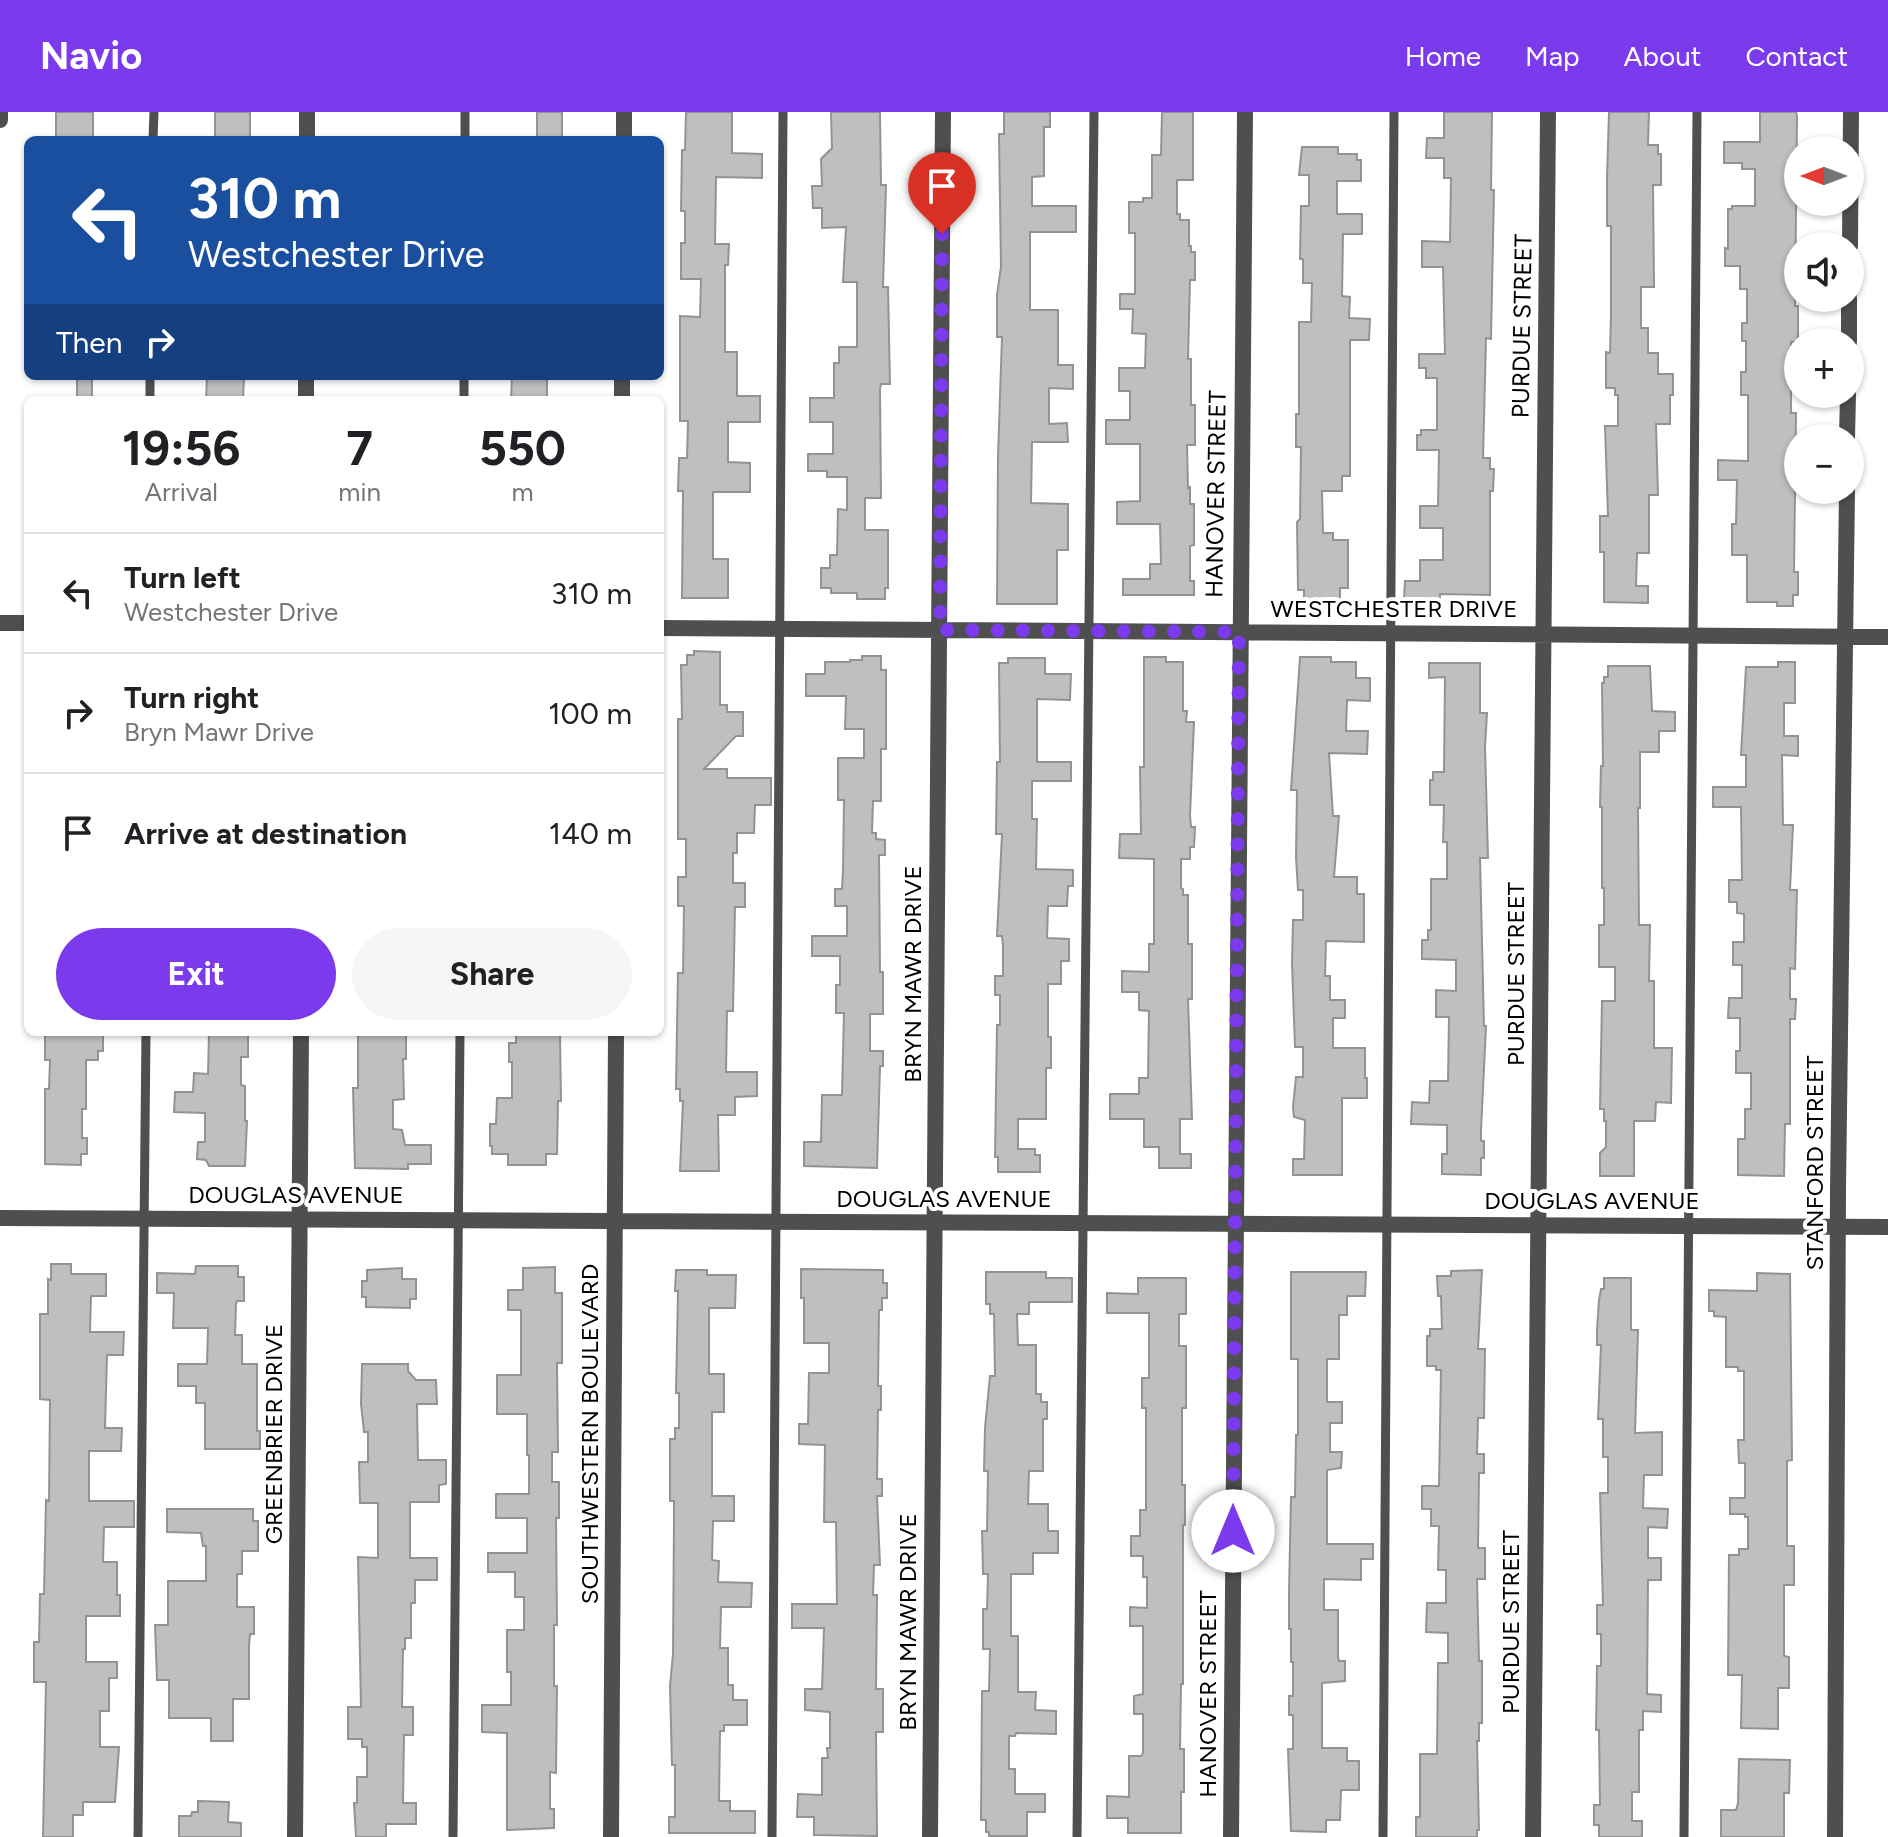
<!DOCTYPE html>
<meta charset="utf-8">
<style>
:root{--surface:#fff;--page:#f6f6f6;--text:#202124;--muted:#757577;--line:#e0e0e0;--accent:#7c3aed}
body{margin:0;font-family:Figtree,sans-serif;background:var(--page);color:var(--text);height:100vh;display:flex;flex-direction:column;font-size:30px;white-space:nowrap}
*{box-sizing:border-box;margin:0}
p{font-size:26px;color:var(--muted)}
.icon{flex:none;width:44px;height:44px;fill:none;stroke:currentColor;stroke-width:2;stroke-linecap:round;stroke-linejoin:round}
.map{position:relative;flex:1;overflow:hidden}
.drawer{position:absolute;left:24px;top:284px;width:640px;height:640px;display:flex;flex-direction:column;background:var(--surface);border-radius:12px;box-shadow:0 2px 6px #0004}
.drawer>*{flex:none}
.guide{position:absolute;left:24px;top:24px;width:640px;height:244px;border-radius:12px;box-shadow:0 2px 6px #0004;background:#1a4fa0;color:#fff;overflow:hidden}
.needle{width:52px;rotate:270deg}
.buttons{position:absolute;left:1784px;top:24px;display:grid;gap:16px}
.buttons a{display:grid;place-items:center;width:80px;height:80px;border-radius:50%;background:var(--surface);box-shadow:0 2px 6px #0004;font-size:40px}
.pin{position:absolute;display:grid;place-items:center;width:68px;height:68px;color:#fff;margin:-82px -34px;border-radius:50% 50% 50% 0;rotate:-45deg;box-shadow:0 0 8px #0007}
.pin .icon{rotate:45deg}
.me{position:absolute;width:88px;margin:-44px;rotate:0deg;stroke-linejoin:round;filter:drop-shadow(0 0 6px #0008)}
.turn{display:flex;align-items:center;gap:28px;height:168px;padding:0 32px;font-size:36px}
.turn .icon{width:104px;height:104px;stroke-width:2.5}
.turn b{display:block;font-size:56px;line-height:68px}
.then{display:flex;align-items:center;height:76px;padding:0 32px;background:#0003;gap:16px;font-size:30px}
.eta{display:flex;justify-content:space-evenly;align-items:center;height:136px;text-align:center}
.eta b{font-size:48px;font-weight:700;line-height:56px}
.cta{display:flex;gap:16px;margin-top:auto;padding:16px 32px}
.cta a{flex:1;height:92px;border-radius:48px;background:var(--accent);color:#fff;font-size:32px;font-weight:700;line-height:92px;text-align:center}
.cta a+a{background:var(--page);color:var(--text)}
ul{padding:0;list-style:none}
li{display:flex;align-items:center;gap:24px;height:120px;padding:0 32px;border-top:2px solid var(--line)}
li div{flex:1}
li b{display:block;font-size:30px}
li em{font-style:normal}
header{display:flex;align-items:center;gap:48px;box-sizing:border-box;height:112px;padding:0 40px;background:var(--accent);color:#fff}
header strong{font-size:38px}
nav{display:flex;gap:44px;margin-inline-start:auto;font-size:28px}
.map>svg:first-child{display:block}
.building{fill:#bfbfbf;stroke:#939393;stroke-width:2}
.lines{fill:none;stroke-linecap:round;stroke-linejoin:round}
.service{stroke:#4f4f4f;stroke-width:9}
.minor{stroke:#4f4f4f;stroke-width:16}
.tertiary{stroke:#4f4f4f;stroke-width:16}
.route{stroke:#7c3aed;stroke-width:14;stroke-dasharray:0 25.2}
.labels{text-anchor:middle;stroke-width:8;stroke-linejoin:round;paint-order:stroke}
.street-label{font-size:24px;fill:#000;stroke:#fff}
</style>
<header>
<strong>Navio</strong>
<nav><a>Home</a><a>Map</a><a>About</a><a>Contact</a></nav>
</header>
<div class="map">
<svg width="1888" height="1725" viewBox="0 0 1888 1725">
<rect width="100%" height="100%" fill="#fff"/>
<path class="building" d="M56 0H93V28H56Z
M215 0H250V28H215Z
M537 0H562V28H537Z
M686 0H732V41L762 42V66L716 65 715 132H729L728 153H725V240H737V284H760V310H728V350L750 351V380H713V447H728V486H682L683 379H678L679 346H687L688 309H680V204L700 205 701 167H681V131H685V99H681L682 38H685Z
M831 0H880L881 73H886L883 175H888L890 272H881L880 277 881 386H865V418H888V476H885V487H857V481H831V476H821V456H830V443H837L838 397 847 398V365H827V359H808V342H833V310H810V286H834V251H839V235H857V170H843L846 115 822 116V96H813L812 74H822L821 47 832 36Z
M1004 0H1050V15H1044V64L1032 65V94H1076V120H1030V198H1058V253H1073V277L1049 276V312L1067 311 1068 330H1032L1031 391 1068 392V438H1057V492H997L998 344 1002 225H997V183L1001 155 999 22H1004Z
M1162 0H1193V68H1177V102H1180V108H1189V134H1191V140H1195V168H1190L1188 247H1191V293H1195V333H1187L1188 376 1190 375V392H1194V433L1190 434V469H1194V483H1123V467H1150V452H1161L1160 412H1117V390L1140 389V332H1106V308H1130V279H1119V256H1145L1146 222 1132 221 1133 197H1120V182H1135V121H1129V90H1143V86H1152V43H1161Z
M1444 0H1492L1491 78H1494L1491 227 1486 226 1483 346H1490V357H1494L1493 379H1490V483L1440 482V487H1404L1405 469H1420V448H1443V416H1420V394H1438L1439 338H1417V323H1421V318H1437V266H1426V256H1419V242H1445L1443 155H1422V129L1450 130 1451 66H1444V46H1426L1427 26H1444Z
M1609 0H1649L1648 33H1658V42H1661V73H1653L1654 175H1641V216H1648V241H1658V262H1673V283H1670V312H1656L1658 383H1649V441H1637L1636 474H1648V491L1604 490V440H1600V404H1608L1605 314H1618V283H1615V276H1606V240L1610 241 1611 202V114H1607V66Z
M1760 0H1796L1797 4 1795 194H1798V230H1791V301H1796L1794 460H1798V483H1793V494H1777V490H1747V443H1732V412H1736L1737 368H1718V348L1748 349V283H1741V260H1746V229H1742V211H1747V177H1740V154H1725V136L1728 137V97H1732V94H1755V57H1742V51H1724V30H1760Z
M1302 35H1338V42H1357V48H1361V69H1337V102H1362V122H1343L1342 184 1350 185 1349 206 1370 207 1369 228H1350V364H1342V379H1322L1323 421H1333V428H1348V476H1340V492H1304V478H1298L1297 410 1300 407 1301 335H1296V302H1299V210H1311L1312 171H1303V147H1300L1301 94H1309V63H1299Z
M77 264H92V288H77Z
M207 264H244L243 288H206Z
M512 264H547V288H511Z
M694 539 720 540V593H727V600H743V624H736L704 657H727V666H771V693H755L754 721H737V741H733V771H745V795H735L733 899H727L726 960H757V984L735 985V1003H718L719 1059H680L683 989H680V977H676L677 915 678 861H683L684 794H678V765H686V727H678V607H682L681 553H687V543H694Z
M862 544H881V558H886V637H881V689H873L872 721H876V727L885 728V743H879L880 860H883V902H870V939H883V954H880L877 1056 804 1054V1030H821L822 983H842L844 901H836V873H840V844H812V824H847V794H835V777H842L843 758 844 688H838V646H864V617H845L846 584H806V562H825V550H850V548H862Z
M1144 545H1166V550H1183V599H1187L1186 610H1194L1190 703 1191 715H1195L1194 735H1190V747H1181V776L1183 777V783H1188V832H1192V887H1188L1192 1007H1180V1042H1191V1056H1159V1035H1144V1007H1110V982H1139V966H1148L1149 899 1139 898V880H1122V859L1149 860V832H1154V747L1119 746 1120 722H1141L1140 655H1144Z
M1300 545H1331V550H1356V566H1370V589L1347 588 1346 619H1368L1367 642 1329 641 1333 704H1339L1334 765H1357V782H1364V830L1326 829 1325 864H1330V888H1345V906H1333V936H1365V966H1367V986H1342V1063H1293V1047H1304L1305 1008 1294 1005 1293 995 1296 965H1303V935H1295L1292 851 1293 808H1303V778H1298L1296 745 1297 678H1291Z
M1008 546H1045V562H1071L1070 588 1037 587V650H1071V669H1032V707H1037L1036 757 1073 758V774H1068L1067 794H1048L1047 826 1069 827V849H1061V872H1048V925H1051V956H1046V1007H1018V1037H1035V1043H1040V1060H998V1045H995L997 913H1000V883H995V864H1003V834L1002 824H997L1002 722H996L997 650H1000L999 551H1008Z
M1778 550H1795V591H1784V624H1798V644L1782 643 1783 713H1793L1790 778H1797L1795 857 1790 856V887H1796L1795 907H1790V1012H1785L1784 1064 1738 1063V1027H1745V997H1751V961H1736V939H1740V906H1728L1729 886H1742V853H1733V830H1744V802L1737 801V790H1729V768H1742L1741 695H1713V675H1746V643H1741L1746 555H1778Z
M1429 551H1480V601H1487L1485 635 1488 746H1480L1484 914H1486L1481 1019V1029H1484V1046H1481V1063L1442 1062V1042H1447V1013L1411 1012 1412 990 1429 991 1430 969H1448L1449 905H1436V878L1456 879V848L1422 847V828H1428V818H1431V767H1447V730H1443L1444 693H1430V668H1433V660H1444L1445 565 1429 566Z
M1608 554H1650L1652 599 1675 600V619H1659V640H1640V696H1638L1639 813H1650L1649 869H1654V936H1672L1671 991 1656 990 1655 1009H1634V1064H1600V1041L1606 1035V1009H1604V997H1600L1602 889H1615V855H1599V813H1604V776H1602V695H1600L1601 654H1603L1602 571H1604V565H1608Z
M45 920H98V923H103V939H98V948H86V997H82V1026H87V1042H81V1053L45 1052V977H49L50 948H45Z
M209 920H248V945H241V973L245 974V1009H247L245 1054H209L206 1048 197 1047 198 1030H205V1001L174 1000 175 980H193L194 961 208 962Z
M358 920H406V947H403L404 987 393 988V1017L402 1018 405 1033H431V1052H408V1057L355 1056 353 976H358Z
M516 920H560L561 989H558L557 1042H546V1053H508V1042H492V1034H490V1012H496L497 986H512V950H509V931H516Z
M51 1152H71V1162H106V1184H91L90 1220H124L123 1243H107L105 1316H122L121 1339H89V1389H134V1415H104L103 1450H117V1483H120V1504H86V1550H117V1566H109V1599H100V1635H119L115 1690H83V1703H73V1725H43L46 1570H34V1530H39L40 1482H44L46 1388 49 1389 50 1288 40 1287V1202H48V1167L51 1168Z
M196 1154H238V1165H244V1189H237L236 1192 235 1223H242V1252H257V1319H260V1337H205V1291H196V1274H178V1252H207L208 1216H173L174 1181H157V1161L195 1162Z
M555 1155V1181H562V1251H557L558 1340H552V1370H559V1406H556L557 1513H554V1574H557L556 1661 550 1660V1697H554V1716L507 1718V1621L482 1620V1593H511V1560H507V1518H524V1485H515V1460H488V1441H527V1406H496V1382H529V1343H527V1302H497V1263H521V1198H508V1178H523V1156Z
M402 1156V1167H416V1187H410V1196L366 1195V1185H362V1169H367V1158Z
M801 1157 883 1158V1171H887V1186H882V1198H879L878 1274H881V1298H878L877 1367H882V1384H877L880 1453H874L873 1483H877L876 1577H883V1620H876L877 1724 814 1723V1705H797L798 1682 822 1683V1646H828L827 1636H830V1600L805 1598V1577H822L824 1516H792V1492H837L836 1410H824L825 1333 799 1332V1312H808L809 1261H829V1231H804V1186H801Z
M676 1158H707V1163H736L735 1196H709V1262H724V1300H712V1384H734V1409H713L712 1448 719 1449 718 1470 752 1471 751 1495H721L720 1536H728V1573H733V1588H747V1613H724V1619H720L719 1689H730V1699H755V1721H669V1705H675V1653H672L670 1574 673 1542 674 1409V1389H670V1327H675V1316H679V1281H676L678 1179H675Z
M1482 1158 1478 1237H1485L1484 1306H1478L1477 1342H1484V1361H1479L1478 1436H1485V1467H1477L1479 1549H1482V1611H1479V1629H1477L1479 1718H1477V1725H1416V1705H1420V1642H1437L1438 1551H1448V1521L1426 1520 1427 1491H1446V1458H1438L1439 1414H1431V1397H1422V1374H1439L1441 1258H1436V1254H1427V1224H1430V1217H1442L1441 1184H1438L1437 1164H1451V1159Z
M986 1160H1046V1166H1072V1190H1029V1202H1017L1018 1233H1036V1282H1041V1290H1047V1307H1043V1359H1029L1028 1392H1048V1419H1058V1441H1033V1462H1011V1524H1018V1580H1036L1035 1598 1056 1599V1622L1016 1621 1015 1624H1009V1657H1015V1682H1045V1700H1027V1724H989V1720H986V1708H981L982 1579H989L990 1537H983V1497H987L988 1462H983L982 1419H987L988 1359H984L985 1316 990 1264H995L994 1202H990V1192H986Z
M1291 1160H1366L1365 1184H1347V1203H1339V1247H1327V1290H1342V1311H1330V1340H1342L1341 1356 1327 1358V1432H1373V1447H1361V1468L1324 1467V1498H1338V1545L1339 1549H1345V1569L1322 1571V1636H1347V1649H1359V1678H1341L1340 1708H1326V1720L1291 1719 1288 1637H1293V1603H1289V1584H1293V1550H1291V1517H1289V1480L1291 1385H1295L1296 1323H1298V1247H1291Z
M1757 1161 1790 1162 1792 1348 1787 1349V1434H1794V1473H1784V1544L1789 1545V1576H1778V1617L1741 1616 1742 1563H1728L1729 1443H1739V1437H1748V1405H1745V1402H1730V1386H1745V1351H1739L1738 1328H1744V1259H1738V1255H1726V1205L1714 1204V1199H1709V1178L1757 1179Z
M1138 1166H1186V1202H1179V1234H1186V1296H1182V1373H1185V1413H1183V1572H1181L1180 1637H1184V1680H1181V1721H1128V1706H1107V1684L1129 1685V1644H1141L1143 1641V1602H1134V1584L1143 1582V1514H1130V1495L1147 1496V1465H1143V1444H1131V1424H1140V1398H1146V1296H1142V1266H1149V1201H1107V1181L1138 1182Z
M1604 1166H1631V1218H1638L1635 1321 1662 1320V1363H1644L1643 1396 1668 1397 1667 1416 1648 1415V1446H1661V1468H1648L1647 1582 1661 1583V1600L1643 1599V1618H1639V1680H1632V1709H1642V1725H1599V1713H1594V1693H1600L1599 1618H1596L1597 1554H1601V1522H1597V1493H1603L1600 1381H1608V1345H1603V1307H1598L1601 1233H1597V1218L1599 1188 1601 1177H1604Z
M362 1252H408V1259L416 1268H436L437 1292H417L418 1348H446V1372L439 1373V1390H410V1446H437V1468H415V1491H411V1526H405V1537H403L402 1595H413V1623H404L403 1691H416V1712H386V1725H356L354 1691H357V1665H367V1635H362V1627H348V1595H361L358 1445 378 1446V1391H360L359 1350H368V1320H364L361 1292Z
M167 1397H253V1409H258V1439H242V1462H237V1495H254V1522H250L249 1534V1587H233V1629H211V1606H169V1568H157L155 1513H168V1469H206V1434H203L201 1421 167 1420Z
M1739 1647 1790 1648 1789 1681H1784V1725H1721V1698H1736L1738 1691Z
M198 1689 229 1690 228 1710 241 1711V1725H179V1704H191L192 1700H198Z"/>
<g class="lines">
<path class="service" d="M153 28 154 0
M465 28V0
M150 288V264
M464 288V264
M138 1725 146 920
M453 1725 460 920
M772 1725 783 0
M1077 1725 1094 0
M1383 1725 1394 0
M1684 1725 1697 0"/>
<path class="minor" d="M0 8V0
M307 28V0
M1850 134 1851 0
M1849 230V186
M306 288V264
M1847 326 1848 282
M0 511H28
M660 516 1888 525
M295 1725 301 920
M930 1725 943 0
M1231 1725 1245 0
M1533 1725 1548 0
M1835 1725 1838 1078 1847 378"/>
<path class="tertiary" d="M624 28V0
M622 288V264
M0 1106 1888 1115
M611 1725 616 920"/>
</g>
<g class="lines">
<path class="route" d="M942 122 940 518 1239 520 1233 1419"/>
</g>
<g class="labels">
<g class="street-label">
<text transform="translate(1522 214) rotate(-89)" y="8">PURDUE STREET</text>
<text transform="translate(1216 382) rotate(-89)" y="8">HANOVER STREET</text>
<text x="1394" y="505">WESTCHESTER DRIVE</text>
<text transform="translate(913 862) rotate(-90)" y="8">BRYN MAWR DRIVE</text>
<text transform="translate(1516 862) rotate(-90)" y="8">PURDUE STREET</text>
<text transform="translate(1815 1051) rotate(-90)" y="8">STANFORD STREET</text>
<text x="296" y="1091">DOUGLAS AVENUE</text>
<text x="944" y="1095">DOUGLAS AVENUE</text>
<text x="1592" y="1097">DOUGLAS AVENUE</text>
<text transform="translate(274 1322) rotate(-90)" y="8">GREENBRIER DRIVE</text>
<text transform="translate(590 1322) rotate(-90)" y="8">SOUTHWESTERN BOULEVARD</text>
<text transform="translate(908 1510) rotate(-90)" y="8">BRYN MAWR DRIVE</text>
<text transform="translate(1511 1510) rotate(-90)" y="8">PURDUE STREET</text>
<text transform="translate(1208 1582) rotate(-90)" y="8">HANOVER STREET</text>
</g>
</g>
</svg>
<div class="buttons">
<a><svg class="needle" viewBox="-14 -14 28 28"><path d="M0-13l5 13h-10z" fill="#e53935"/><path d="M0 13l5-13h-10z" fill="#757577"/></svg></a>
<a><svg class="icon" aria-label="sound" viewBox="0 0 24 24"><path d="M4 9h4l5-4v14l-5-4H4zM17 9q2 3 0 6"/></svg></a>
<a>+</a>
<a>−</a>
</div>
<div class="pin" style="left:942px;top:122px;background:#d93025"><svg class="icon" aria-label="arrive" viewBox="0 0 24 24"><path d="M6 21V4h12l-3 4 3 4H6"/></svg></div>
<svg class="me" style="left:1233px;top:1419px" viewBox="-20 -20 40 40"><circle r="19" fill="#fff"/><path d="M0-13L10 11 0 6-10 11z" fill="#7c3aed"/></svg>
<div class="guide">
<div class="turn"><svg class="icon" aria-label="left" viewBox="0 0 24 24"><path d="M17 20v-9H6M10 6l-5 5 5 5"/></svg><div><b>310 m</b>Westchester Drive</div></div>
<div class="then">Then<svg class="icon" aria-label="right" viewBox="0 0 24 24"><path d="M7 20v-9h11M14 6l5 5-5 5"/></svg></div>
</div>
<section class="drawer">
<div class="eta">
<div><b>19:56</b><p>Arrival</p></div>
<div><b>7</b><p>min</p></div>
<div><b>550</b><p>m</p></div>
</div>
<ul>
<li><svg class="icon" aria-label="left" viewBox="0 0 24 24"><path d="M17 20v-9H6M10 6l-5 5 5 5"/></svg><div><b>Turn left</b><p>Westchester Drive</p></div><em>310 m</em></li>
<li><svg class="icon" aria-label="right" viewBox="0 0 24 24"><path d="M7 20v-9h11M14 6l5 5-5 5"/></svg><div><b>Turn right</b><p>Bryn Mawr Drive</p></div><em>100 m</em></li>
<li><svg class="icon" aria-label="arrive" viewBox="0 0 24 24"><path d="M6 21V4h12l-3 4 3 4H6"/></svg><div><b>Arrive at destination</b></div><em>140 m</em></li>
</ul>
<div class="cta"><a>Exit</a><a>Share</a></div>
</section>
</div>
